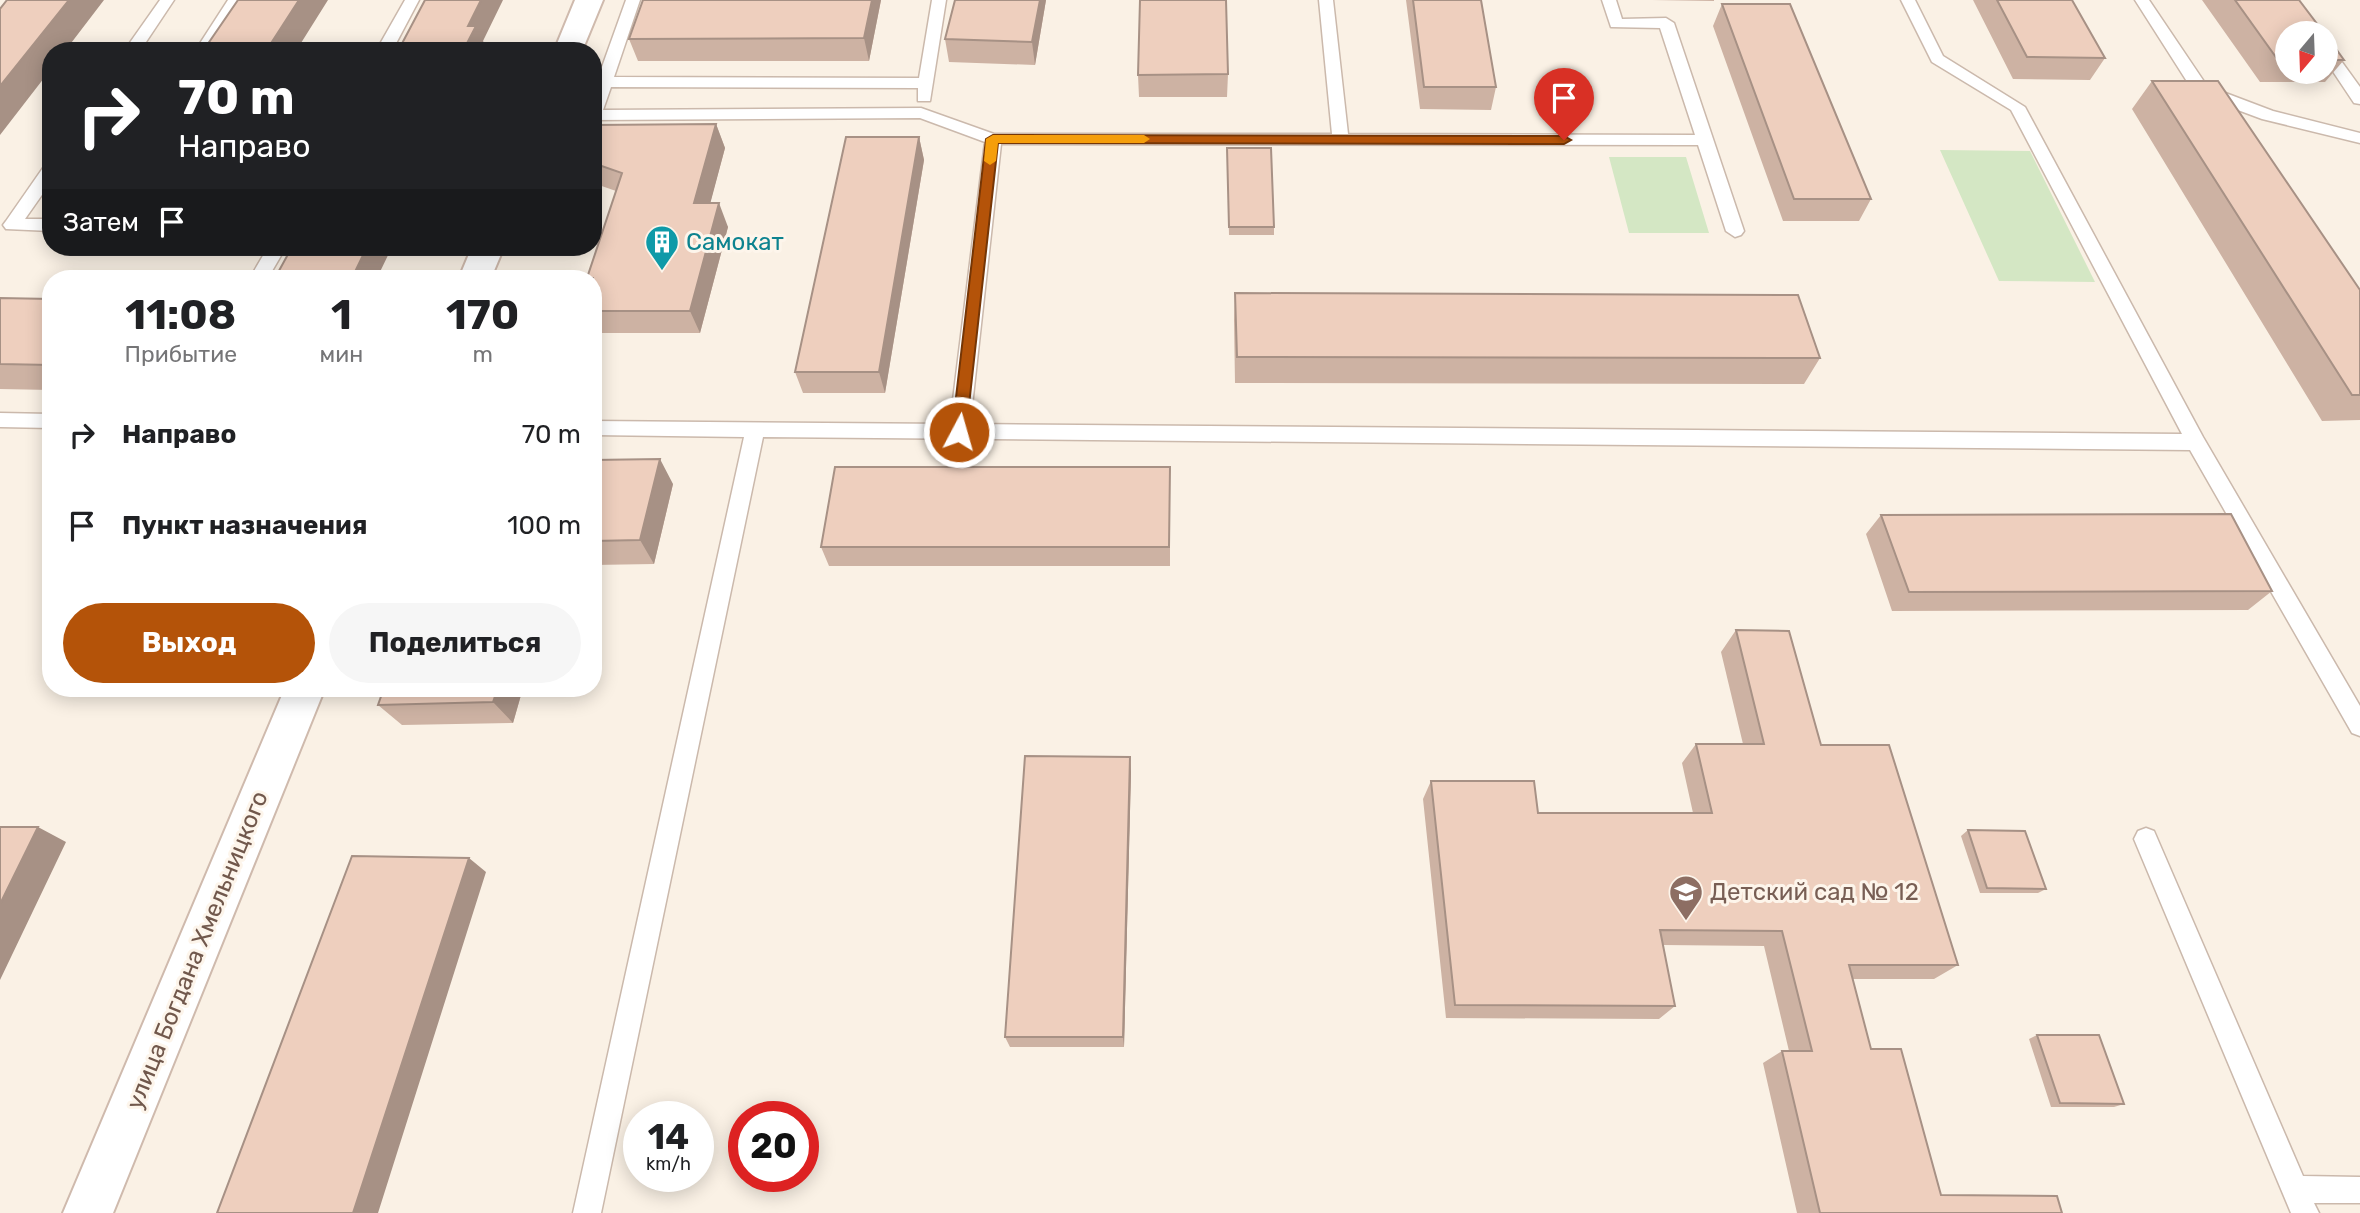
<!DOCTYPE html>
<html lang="ru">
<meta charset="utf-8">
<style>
:root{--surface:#fff;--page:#f6f6f6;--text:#202124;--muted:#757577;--accent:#b45309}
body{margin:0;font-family:Rubik,sans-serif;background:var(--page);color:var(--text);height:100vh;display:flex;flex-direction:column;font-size:26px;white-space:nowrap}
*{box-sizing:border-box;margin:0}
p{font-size:23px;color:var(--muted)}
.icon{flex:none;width:38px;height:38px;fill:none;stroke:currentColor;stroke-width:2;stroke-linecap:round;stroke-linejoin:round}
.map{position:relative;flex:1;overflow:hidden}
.sheet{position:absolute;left:42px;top:270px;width:560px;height:427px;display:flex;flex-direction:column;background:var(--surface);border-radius:28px;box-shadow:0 4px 18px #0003}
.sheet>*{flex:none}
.hud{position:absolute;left:42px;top:42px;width:560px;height:214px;border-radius:28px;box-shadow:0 4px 18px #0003;background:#202124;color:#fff;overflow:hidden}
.needle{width:46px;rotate:199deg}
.fabs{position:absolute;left:2275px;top:21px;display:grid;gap:14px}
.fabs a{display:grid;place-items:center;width:63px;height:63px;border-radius:50%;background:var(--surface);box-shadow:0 4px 18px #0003;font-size:35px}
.speed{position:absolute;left:623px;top:1101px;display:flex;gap:14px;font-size:35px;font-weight:700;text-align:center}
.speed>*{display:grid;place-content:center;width:91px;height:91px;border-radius:50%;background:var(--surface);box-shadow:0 4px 18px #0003;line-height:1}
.speed small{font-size:18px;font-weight:400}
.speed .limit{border:10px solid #d22;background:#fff;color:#111}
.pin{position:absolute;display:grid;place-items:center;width:60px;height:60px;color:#fff;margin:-72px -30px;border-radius:50% 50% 50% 0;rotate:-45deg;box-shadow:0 0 7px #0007}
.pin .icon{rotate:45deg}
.me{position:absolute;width:77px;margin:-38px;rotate:6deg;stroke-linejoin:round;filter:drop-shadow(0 0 5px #0008)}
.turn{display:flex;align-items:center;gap:24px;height:147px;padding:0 21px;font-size:32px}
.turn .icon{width:91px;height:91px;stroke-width:2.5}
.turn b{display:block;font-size:49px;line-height:60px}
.then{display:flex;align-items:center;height:66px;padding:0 21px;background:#0003;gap:14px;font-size:26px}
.eta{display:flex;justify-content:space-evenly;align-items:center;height:119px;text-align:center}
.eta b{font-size:42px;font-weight:700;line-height:49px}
.action{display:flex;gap:14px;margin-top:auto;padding:14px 21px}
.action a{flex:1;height:80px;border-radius:42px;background:var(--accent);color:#fff;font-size:28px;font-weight:700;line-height:80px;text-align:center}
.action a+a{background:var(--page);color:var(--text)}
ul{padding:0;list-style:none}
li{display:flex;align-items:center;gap:21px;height:91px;padding:0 21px}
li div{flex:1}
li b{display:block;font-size:26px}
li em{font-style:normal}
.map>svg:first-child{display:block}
.green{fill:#d4e7c4}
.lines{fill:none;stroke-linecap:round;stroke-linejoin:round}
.lane-casing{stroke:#cbb9ac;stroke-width:3}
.secondary-casing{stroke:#cfbaad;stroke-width:4}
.lane{fill:#fff;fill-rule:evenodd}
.secondary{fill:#fff;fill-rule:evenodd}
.wall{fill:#cdb2a3}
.shaded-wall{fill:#a79185}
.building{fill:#eecfbe;stroke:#a79185;stroke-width:2}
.route{fill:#b45309;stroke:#753606;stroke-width:2}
.slow{fill:#f59e0b}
.labels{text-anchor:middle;stroke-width:6;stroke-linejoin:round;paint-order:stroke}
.culture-label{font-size:24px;fill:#0d838f;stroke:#fdf5eb;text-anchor:start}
.education-label{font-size:24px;fill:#785e54;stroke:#fdf5eb;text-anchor:start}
.street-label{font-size:24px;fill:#71584c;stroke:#fdf5eb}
</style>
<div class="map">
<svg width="2360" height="1213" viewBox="0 0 2360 1213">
<rect width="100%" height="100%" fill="#faf1e5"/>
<path class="green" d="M1940 150 2030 151 2095 282 1999 281Z
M1609 157H1686L1709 233H1629Z"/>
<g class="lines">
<g class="lane-casing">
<path id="lane" d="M160 0H174L140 51H124Z
M228 0H242L211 51H195Z
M405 0H419L392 51H376Z
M626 0H640L614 77 919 78 932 0H946L930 101H918V88L611 87 603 110 921 108 994 134H1332L1319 0H1333L1348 134 1695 135 1660 28 1611 27 1602 0H1616L1622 19 1666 18 1674 23 1744 231 1741 235 1735 237 1726 231 1698 145 1001 144 970 424 2182 434 2011 110 1932 62 1901 0H1915L1943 56 2025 107 2203 437 2360 706V736L2352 733 2190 450 763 437 601 1213H573L744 437 593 435V421L950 424 985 142 920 118 593 120V92Z
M2135 0H2149L2207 86 2273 111 2360 133V143L2262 119 2195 94Z
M2326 45 2331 47 2360 87V104L2354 103 2326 61Z
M51 164V182L25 219H51V231L6 229 3 225 6 221 45 165Z
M268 247H286L268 278H250Z
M0 413 51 414V428L0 427Z
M2146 828 2154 831 2303 1176 2360 1177V1203H2314L2319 1213H2291L2134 839 2138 831Z"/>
</g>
<g class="secondary-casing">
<path id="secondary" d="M575 0H603L582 51H554Z
M472 247H504L491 278H459Z
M285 688H325L113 1213H63Z"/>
</g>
<use href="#lane" class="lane"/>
<use href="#secondary" class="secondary"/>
</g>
<path class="wall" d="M881 0 869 61H638L629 39Z
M1046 0 1035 65 949 62 945 39Z
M1406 0H1481L1496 87 1491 110 1420 109Z
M1652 0H1714V1Z
M1973 0H2072L2105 58 2090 80 2013 79Z
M2202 0H2299L2287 33V72H2326V35L2344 60 2325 82H2260Z
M1722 4 1871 199 1859 221H1783L1713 26Z
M1228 74 1227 97H1139L1138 75Z
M2152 81 2360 290V420L2322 421 2132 109Z
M716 124 725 148 710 203 728 227 700 333H593V278L616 191 593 183V125Z
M919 137 924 160 885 393H803L795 372Z
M1227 148 1274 227V235H1229Z
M1235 293 1820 358 1804 384 1235 383 1234 320Z
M0 298 51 299V390L0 389Z
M593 460 673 484 654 564 593 565Z
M1170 467V566H829L821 547Z
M1881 515 2272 591 2248 610 1892 611 1866 534Z
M1736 630 1821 745 1958 965 1934 979H1852L1871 1049 1941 1195 2062 1213H1797L1763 1063 1782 1051H1789L1764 946 1663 945 1675 1006 1659 1019 1446 1018 1423 799 1431 781 1538 813H1693L1682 763 1696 744H1743L1721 652Z
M523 688 513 723 402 725 378 705Z
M1130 757 1131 772 1124 1047H1010L1005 1037Z
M1968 830 2046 889 2038 893H1980L1961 836Z
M2037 1035 2124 1104 2114 1107H2051L2029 1039Z"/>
<path class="shaded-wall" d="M69 0H104L65 51H51V69L0 135V86Z
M299 0H328L296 51H266Z
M481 0H503L483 41 487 48 485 51H463L468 26Z
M872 0H881L869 61 864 38Z
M1040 0H1046L1035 65 1032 42Z
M716 124 725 148 704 227 694 203Z
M919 137 924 160 885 393 879 372Z
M719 203 728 227 700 333 690 311Z
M367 247H392L377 278H352Z
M660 459 673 484 654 564 640 540Z
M498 688H523L513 723 493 702Z
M1130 757 1131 772 1124 1047 1123 1037Z
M38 827 66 842 0 980V904Z
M469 858 486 872 378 1213H353Z"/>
<path class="building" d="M7 0H69L0 86V9Z
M238 0H299L266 51H203Z
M425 0H481L468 26H476L463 51H398Z
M643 0H872L864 38 629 39Z
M955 0H1040L1032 42 945 39Z
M1140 0H1226L1228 74 1138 75Z
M1413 0H1481L1496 87H1424Z
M1997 0H2072L2105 58 2027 57Z
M2235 0H2299L2324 33H2287V60H2278Z
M1722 4H1790L1871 199H1794Z
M2326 35 2344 60H2326Z
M2152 81H2218L2360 290V395H2352Z
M716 124 694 203H719L690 311H593V278H587L622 173 593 163V125Z
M846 137H919L879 372H795Z
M1227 148H1271L1274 227H1229Z
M292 247H367L352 278H275Z
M1235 293 1798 295 1820 358 1237 357Z
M0 298 51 299V365L0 364Z
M660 459 640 540 593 541V460Z
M835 467H1170L1169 547H821Z
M2231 514 2272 591 1909 592 1881 515Z
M1736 630 1789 631 1821 745H1889L1958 965H1849L1871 1049H1901L1941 1195 2057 1196 2062 1213H1820L1782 1051H1812L1782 931 1660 930 1675 1006 1455 1005 1431 781H1534L1538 813H1712L1696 744H1764Z
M384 688H498L493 702 378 705Z
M1025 756 1130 757 1123 1037H1005Z
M0 827H38L0 904Z
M1968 830 2025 831 2046 889 1987 888Z
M352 856 469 858 353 1213H217Z
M2037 1035H2099L2124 1104 2060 1103Z"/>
<path class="route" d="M993 135 1564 136 1571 140 1564 144 998 143 966 432 959 437 952 432 986 139Z"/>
<path class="slow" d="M993 135H1144L1150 139 1144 143H998L996 161 990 165 984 161 986 139Z"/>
<defs>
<g id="building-pin" transform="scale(1.75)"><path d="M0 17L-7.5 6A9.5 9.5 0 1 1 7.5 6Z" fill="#0f9aa8" stroke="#fdf5eb"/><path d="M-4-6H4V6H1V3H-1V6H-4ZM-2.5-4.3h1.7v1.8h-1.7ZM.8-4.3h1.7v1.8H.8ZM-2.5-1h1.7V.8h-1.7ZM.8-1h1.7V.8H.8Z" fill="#fff"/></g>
<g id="school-pin" transform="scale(1.75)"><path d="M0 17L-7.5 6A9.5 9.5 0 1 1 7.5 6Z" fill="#8d6e63" stroke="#fdf5eb"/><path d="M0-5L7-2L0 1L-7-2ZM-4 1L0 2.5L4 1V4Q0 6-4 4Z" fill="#fff"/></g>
</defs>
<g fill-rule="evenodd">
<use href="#building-pin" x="662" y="242"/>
<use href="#school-pin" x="1686" y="892"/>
</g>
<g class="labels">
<g class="culture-label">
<text x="686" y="250">Самокат</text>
</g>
<g class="education-label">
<text x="1710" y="900">Детский сад № 12</text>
</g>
<g class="street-label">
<text transform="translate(197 950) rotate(-68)" y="8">улица Богдана Хмельницкого</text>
</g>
</g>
</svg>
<div class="fabs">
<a><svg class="needle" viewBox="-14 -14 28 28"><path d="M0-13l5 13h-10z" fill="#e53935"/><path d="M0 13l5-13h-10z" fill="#757577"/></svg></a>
</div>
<div class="speed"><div>14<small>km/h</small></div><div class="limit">20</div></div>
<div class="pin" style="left:1564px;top:140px;background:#d93025"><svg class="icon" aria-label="arrive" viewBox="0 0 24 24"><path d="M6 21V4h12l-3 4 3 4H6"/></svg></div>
<svg class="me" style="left:959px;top:432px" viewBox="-20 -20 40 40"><circle r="17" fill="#b45309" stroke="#fff" stroke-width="3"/><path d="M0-11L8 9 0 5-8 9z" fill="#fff"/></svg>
<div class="hud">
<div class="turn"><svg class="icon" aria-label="right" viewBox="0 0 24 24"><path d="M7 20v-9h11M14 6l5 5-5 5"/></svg><div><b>70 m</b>Направо</div></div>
<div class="then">Затем<svg class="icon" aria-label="arrive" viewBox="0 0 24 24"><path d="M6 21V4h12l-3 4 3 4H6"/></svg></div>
</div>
<section class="sheet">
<div class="eta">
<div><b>11:08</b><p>Прибытие</p></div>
<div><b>1</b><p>мин</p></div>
<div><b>170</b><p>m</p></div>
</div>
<ul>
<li><svg class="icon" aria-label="right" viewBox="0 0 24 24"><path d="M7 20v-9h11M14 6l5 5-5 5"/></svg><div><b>Направо</b></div><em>70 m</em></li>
<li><svg class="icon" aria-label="arrive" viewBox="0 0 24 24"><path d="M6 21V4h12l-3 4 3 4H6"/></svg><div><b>Пункт назначения</b></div><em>100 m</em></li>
</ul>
<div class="action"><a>Выход</a><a>Поделиться</a></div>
</section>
</div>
